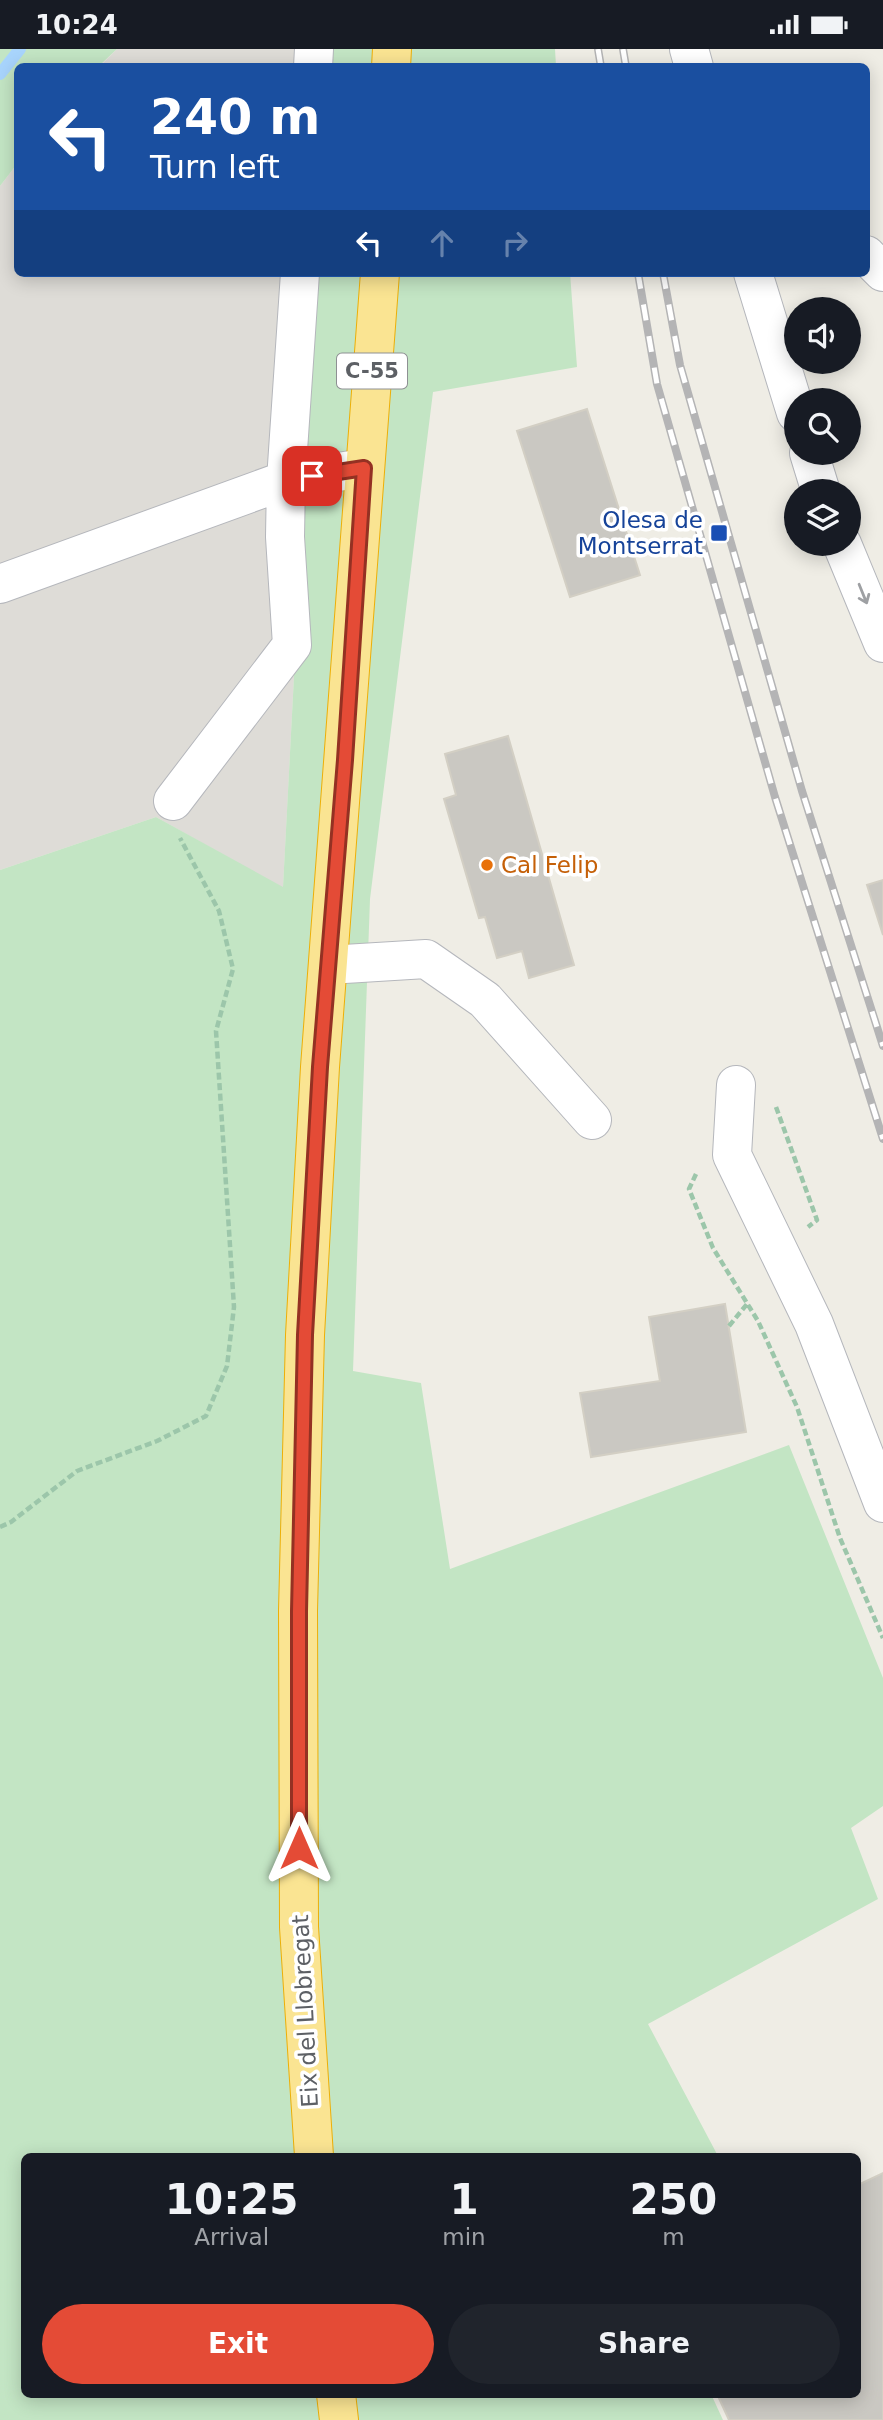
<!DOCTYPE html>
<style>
:root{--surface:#171b24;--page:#20242c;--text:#f1f3f6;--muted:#9ea1a6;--accent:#e44b36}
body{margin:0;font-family:"DejaVu Sans",sans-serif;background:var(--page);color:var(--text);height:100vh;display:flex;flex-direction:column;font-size:26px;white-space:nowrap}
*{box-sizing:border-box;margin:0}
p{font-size:23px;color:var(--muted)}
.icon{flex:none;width:38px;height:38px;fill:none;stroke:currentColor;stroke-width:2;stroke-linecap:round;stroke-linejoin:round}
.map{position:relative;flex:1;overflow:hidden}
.sheet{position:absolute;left:21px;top:2104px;width:840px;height:245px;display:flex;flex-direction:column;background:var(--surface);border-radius:10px;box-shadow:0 4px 18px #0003}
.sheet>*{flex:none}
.top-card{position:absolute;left:14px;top:14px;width:856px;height:214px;border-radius:10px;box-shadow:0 4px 18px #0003;background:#1a4fa0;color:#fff;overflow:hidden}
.controls{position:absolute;left:784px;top:248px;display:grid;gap:14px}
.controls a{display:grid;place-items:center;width:77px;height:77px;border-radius:50%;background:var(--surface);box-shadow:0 4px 18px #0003;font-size:35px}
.pin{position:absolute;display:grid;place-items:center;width:60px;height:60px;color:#fff;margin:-30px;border-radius:14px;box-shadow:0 4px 10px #0006}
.me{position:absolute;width:77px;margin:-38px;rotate:0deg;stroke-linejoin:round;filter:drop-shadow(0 0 5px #0008)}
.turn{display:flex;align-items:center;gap:24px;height:147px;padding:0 21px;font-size:32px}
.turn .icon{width:91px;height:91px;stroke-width:2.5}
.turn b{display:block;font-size:49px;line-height:60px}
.lanes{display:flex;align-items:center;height:66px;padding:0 21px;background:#0003;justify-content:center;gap:35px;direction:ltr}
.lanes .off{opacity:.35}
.eta{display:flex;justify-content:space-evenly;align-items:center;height:119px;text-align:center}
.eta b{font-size:42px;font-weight:600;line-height:49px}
.button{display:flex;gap:14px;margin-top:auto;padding:14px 21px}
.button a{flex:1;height:80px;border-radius:42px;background:var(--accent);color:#fff;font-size:28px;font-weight:600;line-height:80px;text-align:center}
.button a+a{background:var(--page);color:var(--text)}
.status{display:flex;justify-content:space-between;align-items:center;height:49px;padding:0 35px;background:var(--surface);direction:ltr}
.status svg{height:19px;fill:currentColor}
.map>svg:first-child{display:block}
.industrial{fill:#dedcd7}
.green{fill:#c3e5c4}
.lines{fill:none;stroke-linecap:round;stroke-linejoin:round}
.stream{stroke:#a8d4fc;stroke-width:12}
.building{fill:#cac8c2;stroke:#d3cfc4;stroke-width:2}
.minor-casing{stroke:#b5b7bc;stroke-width:40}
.highway-casing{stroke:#edaf07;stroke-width:40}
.path{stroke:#9cc6aa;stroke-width:4.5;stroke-dasharray:7 3.5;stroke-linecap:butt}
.minor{stroke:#fff;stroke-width:38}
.highway{stroke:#fae492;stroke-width:38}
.rail-casing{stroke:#b4b4b5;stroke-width:8}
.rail{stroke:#fff;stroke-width:5;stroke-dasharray:16;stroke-linecap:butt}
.oneway{stroke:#9ea0a3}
.route-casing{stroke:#943123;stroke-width:18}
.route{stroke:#e44b36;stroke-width:12}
.transit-dot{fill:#1a4fb4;stroke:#fff;stroke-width:2.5}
.food-dot{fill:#e8710a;stroke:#fff;stroke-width:2.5}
.labels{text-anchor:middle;stroke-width:7;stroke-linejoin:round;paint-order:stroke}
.shield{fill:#fff;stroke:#8e9093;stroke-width:2}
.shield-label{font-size:21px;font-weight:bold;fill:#5d6065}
.transit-label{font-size:23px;fill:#164399;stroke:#fff;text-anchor:end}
.food-label{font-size:23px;fill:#c56008;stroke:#fff;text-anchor:start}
.street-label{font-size:23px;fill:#5d6065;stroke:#fff}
</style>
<div class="status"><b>10:24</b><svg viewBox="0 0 49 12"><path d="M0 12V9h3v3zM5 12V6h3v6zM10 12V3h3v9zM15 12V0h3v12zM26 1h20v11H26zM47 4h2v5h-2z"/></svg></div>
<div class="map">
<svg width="883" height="2371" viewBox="0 0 883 2371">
<rect width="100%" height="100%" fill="#efede5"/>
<path class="industrial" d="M117 0H327L326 17 99 18Z
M17 115 18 224H315L283 839 156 768 0 821V137Z"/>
<path class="green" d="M0 0H117L99 17 18 18 17 115 0 137Z
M327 0H555L556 17 326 18Z
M315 224H570L577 318 433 343 370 850 353 1322 421 1334 450 1520 789 1396 883 1629V1757L851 1779 878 1850 648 1975 718 2107H24V2345H711L723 2371H0V821L156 768 283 838Z"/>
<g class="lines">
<path class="stream" d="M0 25 20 0"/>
</g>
<path class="building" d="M587 360 640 526 570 548 517 382Z
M508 687 574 916 529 929 522 902 497 909 485 868 479 869 444 750 456 746 445 705Z
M883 831V886L867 836Z
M725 1255 746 1383 591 1408 580 1344 660 1332 649 1268Z
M883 2124V2371H729L717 2345H858V2136Z"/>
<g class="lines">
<g class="minor-casing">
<path id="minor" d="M689 0 694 18
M313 18 314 0
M866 206 883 223
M753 224 796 364
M809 404 821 443
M842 495 883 594
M0 535 286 431 364 419
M173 752 292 596 285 488 286 431 300 224
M328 916 426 910 485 951 592 1071
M736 1036 732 1106 814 1275 883 1454"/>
</g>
<g class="highway-casing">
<path id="highway" d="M391 18 392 0
M314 2107 299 1878 298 1562 305 1286 320 1018 380 224
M336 2345 339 2371"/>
</g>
<path class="path" d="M776 1058 817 1171 808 1178
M696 1125 689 1140 713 1199 758 1272 797 1358 840 1489 883 1589
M729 1277 747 1255
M0 1478 11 1473 77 1422 157 1392 206 1367 227 1317 234 1258 216 982 233 920 219 862 180 789"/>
<use href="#minor" class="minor"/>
<use href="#highway" class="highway"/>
<g class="rail-casing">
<path id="rail" d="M598 0 601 18
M623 0 626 18
M638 224 657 335 775 748 883 1090
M663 224 680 316 802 742 883 997"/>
</g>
<use href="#rail" class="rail"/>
</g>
<defs><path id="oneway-shaft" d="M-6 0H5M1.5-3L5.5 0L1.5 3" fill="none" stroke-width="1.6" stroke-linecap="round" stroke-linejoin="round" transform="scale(1.75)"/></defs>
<use class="oneway" href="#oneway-shaft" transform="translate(863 545) rotate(68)"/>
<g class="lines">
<g class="route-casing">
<path id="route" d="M299 1799V1562L305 1286 320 1018 345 711 364 419 312 427"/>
</g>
<use href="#route" class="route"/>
</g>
<rect class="transit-dot" x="710" y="475" width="18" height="18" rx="3.5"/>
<circle class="food-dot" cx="487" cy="816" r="7"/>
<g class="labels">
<rect class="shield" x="337" y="304.5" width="70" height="35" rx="5"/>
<g class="shield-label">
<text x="372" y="329">C-55</text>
</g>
<g class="transit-label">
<text x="703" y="479">Olesa de<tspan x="703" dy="26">Montserrat</tspan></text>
</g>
<g class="food-label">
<text x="501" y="824">Cal Felip</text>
</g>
<g class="street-label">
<text transform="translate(305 1962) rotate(-93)" y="8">Eix del Llobregat</text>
</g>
</g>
</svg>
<div class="controls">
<a><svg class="icon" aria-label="sound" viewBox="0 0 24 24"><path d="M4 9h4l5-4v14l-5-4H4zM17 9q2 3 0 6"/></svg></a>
<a><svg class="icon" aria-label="search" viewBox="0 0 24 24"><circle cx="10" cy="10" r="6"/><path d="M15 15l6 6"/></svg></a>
<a><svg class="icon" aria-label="layers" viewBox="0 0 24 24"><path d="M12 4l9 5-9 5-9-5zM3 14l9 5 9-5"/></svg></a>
</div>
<div class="pin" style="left:312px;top:427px;background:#d93025"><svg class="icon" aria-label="arrive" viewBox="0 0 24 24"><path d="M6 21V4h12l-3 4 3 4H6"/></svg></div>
<svg class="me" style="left:299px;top:1799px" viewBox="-20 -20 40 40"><path d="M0-17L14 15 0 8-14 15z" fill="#e44b36" stroke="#fff" stroke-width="4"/></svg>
<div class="top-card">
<div class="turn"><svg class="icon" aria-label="left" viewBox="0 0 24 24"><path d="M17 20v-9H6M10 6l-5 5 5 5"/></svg><div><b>240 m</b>Turn left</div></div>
<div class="lanes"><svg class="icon" aria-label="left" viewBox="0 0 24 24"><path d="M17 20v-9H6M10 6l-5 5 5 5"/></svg><svg class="icon off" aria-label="ahead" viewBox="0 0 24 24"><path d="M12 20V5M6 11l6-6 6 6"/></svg><svg class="icon off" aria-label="right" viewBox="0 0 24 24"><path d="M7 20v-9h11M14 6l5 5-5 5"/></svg></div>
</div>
<section class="sheet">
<div class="eta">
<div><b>10:25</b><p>Arrival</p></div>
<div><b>1</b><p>min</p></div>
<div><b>250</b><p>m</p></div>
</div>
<div class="button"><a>Exit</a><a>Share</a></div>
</section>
</div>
